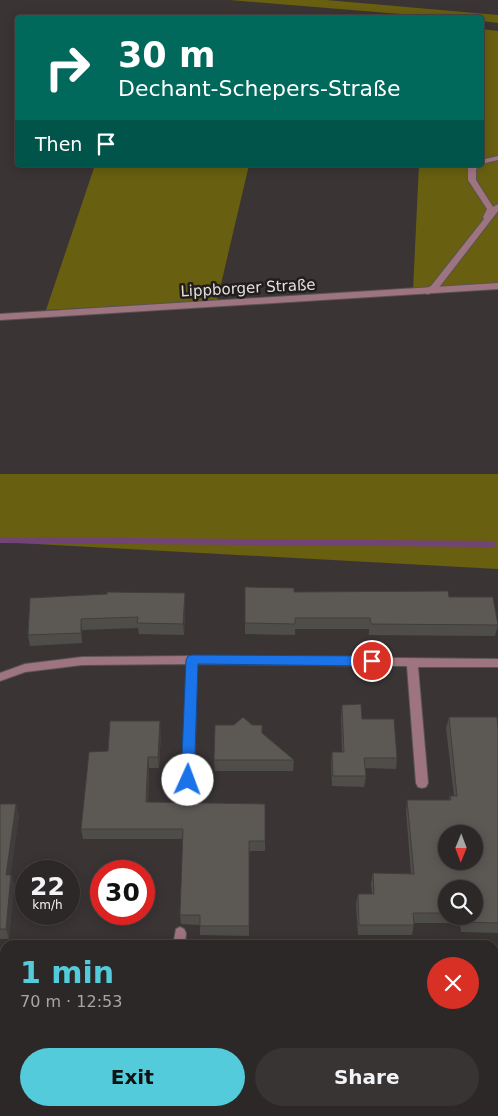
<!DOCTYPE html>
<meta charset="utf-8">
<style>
:root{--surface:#2c2827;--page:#383433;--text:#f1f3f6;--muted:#a6a6a7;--line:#484444;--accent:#53cbda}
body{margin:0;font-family:"DejaVu Sans",sans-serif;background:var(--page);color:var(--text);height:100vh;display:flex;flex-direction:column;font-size:19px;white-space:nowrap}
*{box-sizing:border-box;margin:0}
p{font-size:16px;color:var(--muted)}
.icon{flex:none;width:28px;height:28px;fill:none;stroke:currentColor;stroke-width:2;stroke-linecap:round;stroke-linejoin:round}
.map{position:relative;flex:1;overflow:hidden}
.details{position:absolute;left:0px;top:940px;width:499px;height:176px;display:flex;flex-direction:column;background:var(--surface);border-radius:15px 15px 0 0;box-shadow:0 2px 12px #0003,0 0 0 1px var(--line)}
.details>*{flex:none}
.hud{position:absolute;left:15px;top:15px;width:469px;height:152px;border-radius:5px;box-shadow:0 2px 12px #0003,0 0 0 1px var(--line);background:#00695c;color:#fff;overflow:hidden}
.needle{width:32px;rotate:181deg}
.buttons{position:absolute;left:438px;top:825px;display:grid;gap:10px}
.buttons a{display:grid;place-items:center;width:45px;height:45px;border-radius:50%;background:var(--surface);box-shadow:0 2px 12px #0003,0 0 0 1px var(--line);font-size:25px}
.speed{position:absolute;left:15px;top:860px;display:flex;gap:10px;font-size:25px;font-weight:700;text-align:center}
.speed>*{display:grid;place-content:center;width:65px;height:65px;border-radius:50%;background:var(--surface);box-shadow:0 2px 12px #0003,0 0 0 1px var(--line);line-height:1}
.speed small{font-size:12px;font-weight:400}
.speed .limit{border:8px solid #d22;background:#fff;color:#111}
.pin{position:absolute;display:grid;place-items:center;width:42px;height:42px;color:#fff;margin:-21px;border:2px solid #fff;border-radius:50%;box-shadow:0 1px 5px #0007}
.me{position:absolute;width:55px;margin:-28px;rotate:2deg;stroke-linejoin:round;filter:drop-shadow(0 0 4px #0008)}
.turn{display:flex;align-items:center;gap:18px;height:105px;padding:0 20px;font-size:22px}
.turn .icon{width:65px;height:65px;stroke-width:2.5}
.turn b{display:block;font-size:35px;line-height:42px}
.then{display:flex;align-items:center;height:48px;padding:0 20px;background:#0003;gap:10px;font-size:19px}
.round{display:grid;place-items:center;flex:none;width:52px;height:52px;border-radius:26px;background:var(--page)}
.head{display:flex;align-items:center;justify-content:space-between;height:85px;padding:0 20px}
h1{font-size:30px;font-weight:700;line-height:38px;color:var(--accent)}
.action{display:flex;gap:10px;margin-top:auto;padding:10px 20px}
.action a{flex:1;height:58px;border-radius:30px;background:var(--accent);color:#111;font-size:20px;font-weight:700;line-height:58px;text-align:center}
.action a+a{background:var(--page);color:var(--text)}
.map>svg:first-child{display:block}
.green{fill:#685f10}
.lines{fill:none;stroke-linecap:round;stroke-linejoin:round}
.stream{fill:#724375;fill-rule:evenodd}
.lane-casing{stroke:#585453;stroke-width:2}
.street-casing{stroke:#585453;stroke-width:2}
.lane{fill:#9f7481;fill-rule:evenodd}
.street{fill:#9f7481;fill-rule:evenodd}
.wall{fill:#4f4d49;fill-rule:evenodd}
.shaded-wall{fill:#403e3c}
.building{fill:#5c5955;stroke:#403e3c;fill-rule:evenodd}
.route{fill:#1a73e8;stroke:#114b97}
.labels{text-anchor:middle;stroke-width:5;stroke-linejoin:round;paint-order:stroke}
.street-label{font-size:15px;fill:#e3dfde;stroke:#201d1c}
</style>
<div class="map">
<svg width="498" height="1116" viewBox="0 0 498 1116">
<rect width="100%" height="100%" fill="#3a3534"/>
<path class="green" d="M230 0H326L498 15V23L481 21V18L437 17Z
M481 29 498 31V284L413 290 419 165H481Z
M95 165H249L217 301 46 310Z
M0 474H498V569L0 542Z"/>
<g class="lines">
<path class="stream" d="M0 537 493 541 497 544 493 547 0 543Z"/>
<g class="lane-casing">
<path id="lane" d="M498 156V160L481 164V160Z
M472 165H481L476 169V180L493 207 498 204V211L437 290 428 294 425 293V289L431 286 484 219 483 217 487 209 468 180V168Z"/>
</g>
<g class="street-casing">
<path id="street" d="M498 283V289L0 320V314Z
M192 656 498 659V667H418L428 783 426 787 422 788 418 787 416 783 407 666 197 664 194 780 192 784 188 785 184 784 182 780 187 664 82 665 25 672 0 681V673L25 664 82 657Z
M180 927 184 929 186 933 185 945H173L176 929Z
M498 1101V1115L494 1116 489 1113 487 1116H0V1107H5V1111H494V1102Z"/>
</g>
<use href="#lane" class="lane"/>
<use href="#street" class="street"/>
</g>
<path class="wall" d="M245 587 294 592 449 597 498 625 495 636 369 635V629H295V635L245 634Z
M185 593V604L184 635 139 634 138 628 82 630V643L30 646 28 635 30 598Z
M342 705 362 719 397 758 396 769 365 768 366 776 364 787 332 786 331 763 332 752H342L341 716Z
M449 717 498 729V933L461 932 460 923H414L412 935H358L356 904 358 894H372L371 884 373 873 411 874 406 811 407 800H449L450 796H454L446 728ZM446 889 474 916H446Z
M161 732 159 768H149L148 802 265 804V851H249V936L200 935V925L181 924 180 915 183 839H83L81 829Z
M262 733 294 760 293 771H215L214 760Z
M0 804 19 815 10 875H11L14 885 9 939H0Z
M494 996H498V1051H494Z
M0 1007H5V1058H3V1067H0Z"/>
<path class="shaded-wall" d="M185 593V604L184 635 183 624Z
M81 619 82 630V643L81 633Z
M160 721 161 732 159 768 158 757Z
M148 757 149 768 147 813 146 802Z
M16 804 19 815 9 885 6 875Z
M11 875 14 885 9 939 6 929Z
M0 1049 3 1058V1067L0 1060Z"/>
<path class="building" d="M245 587 294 588V592L448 591 449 597H493L498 625 371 624 370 618H295V624L245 623Z
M107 592 185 593 183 624 137 623 138 617 81 619V633L28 635 30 598 107 594Z
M361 704 362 719H394L397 758H364L366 776H333L332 752H344L342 705Z
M243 717 252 725H262V733L294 760H214L215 725H234Z
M449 717H497L498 729V923L464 922 463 916H474V889H446V913H413L414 925H359L358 894H374L373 873 414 874 407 800H451L450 796H457ZM446 834H474V861H446Z
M110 721H160L158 757H148L146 802 265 804V841H249V926H200V915H180L183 829H81L89 752 108 751Z
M0 804H16L6 875H11L6 929H0Z
M494 996H498V1042H494Z
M0 1007H5V1049H0Z"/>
<path class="route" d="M192 655 372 656 376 657 378 661 376 664 372 666 198 664 194 780 192 783 188 785 183 783 181 780 186 660 188 656Z"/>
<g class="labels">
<g class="street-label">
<text transform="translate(248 288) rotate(-3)" y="5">Lippborger Straße</text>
</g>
</g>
</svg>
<div class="buttons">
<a><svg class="needle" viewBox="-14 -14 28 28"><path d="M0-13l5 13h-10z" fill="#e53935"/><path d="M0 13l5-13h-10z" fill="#a6a6a7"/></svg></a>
<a><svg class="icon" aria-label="search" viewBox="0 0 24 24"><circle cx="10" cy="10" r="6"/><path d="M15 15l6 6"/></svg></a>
</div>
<div class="speed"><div>22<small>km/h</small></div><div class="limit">30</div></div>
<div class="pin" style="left:372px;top:661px;background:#d93025"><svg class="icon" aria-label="arrive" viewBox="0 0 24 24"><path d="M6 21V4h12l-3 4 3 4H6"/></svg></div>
<svg class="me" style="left:188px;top:780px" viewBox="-20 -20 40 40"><circle r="19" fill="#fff"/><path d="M0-13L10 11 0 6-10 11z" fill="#1a73e8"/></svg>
<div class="hud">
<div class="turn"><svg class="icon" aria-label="right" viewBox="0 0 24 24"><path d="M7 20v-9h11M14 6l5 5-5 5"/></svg><div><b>30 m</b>Dechant-Schepers-Straße</div></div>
<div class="then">Then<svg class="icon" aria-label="arrive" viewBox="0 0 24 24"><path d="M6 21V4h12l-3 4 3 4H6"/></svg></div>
</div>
<section class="details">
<div class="head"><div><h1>1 min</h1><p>70 m · 12:53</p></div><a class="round" style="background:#d93025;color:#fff"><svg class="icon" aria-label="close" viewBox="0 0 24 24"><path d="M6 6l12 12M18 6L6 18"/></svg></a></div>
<div class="action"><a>Exit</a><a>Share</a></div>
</section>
</div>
